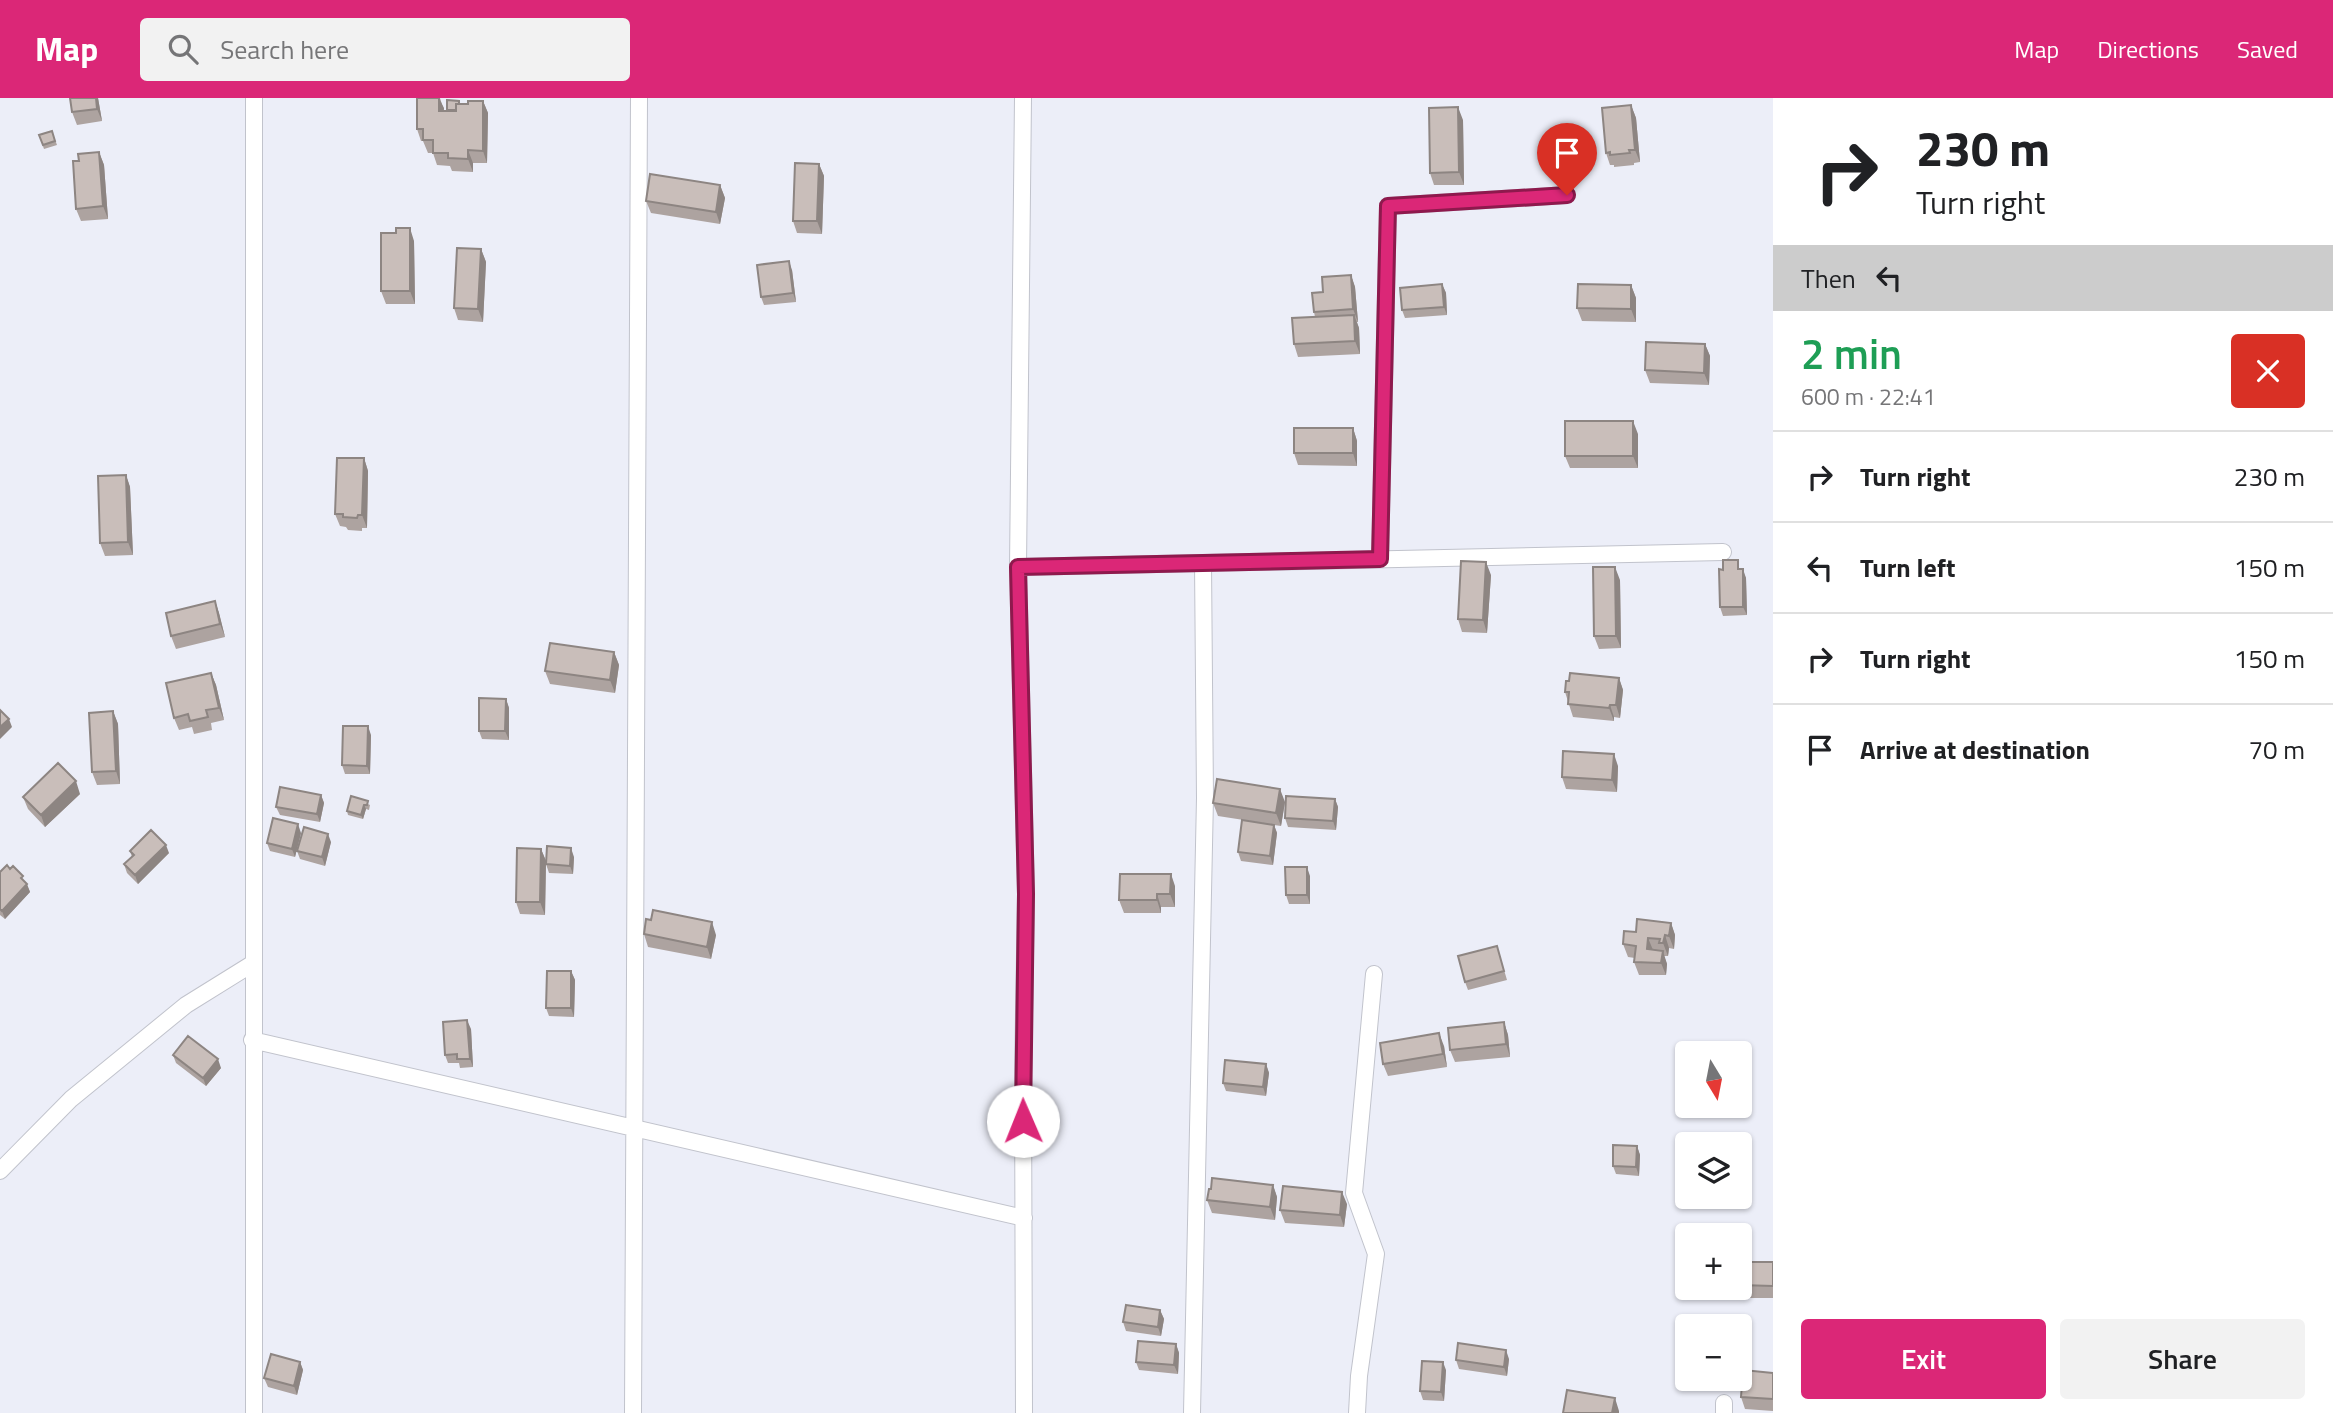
<!DOCTYPE html>
<meta charset="utf-8">
<style>
:root{--surface:#fff;--page:#f2f2f2;--text:#202124;--muted:#757577;--line:#e0e0e0;--accent:#db2777}
body{margin:0;font-family:"Titillium Web",sans-serif;background:var(--page);color:var(--text);height:100vh;display:flex;flex-direction:column;font-size:26px;white-space:nowrap}
*{box-sizing:border-box;margin:0}
p{font-size:23px;color:var(--muted)}
.icon{flex:none;width:38px;height:38px;fill:none;stroke:currentColor;stroke-width:2;stroke-linecap:round;stroke-linejoin:round}
.map{position:relative;flex:1;overflow:hidden}
.drawer{display:flex;flex-direction:column;background:var(--surface);width:560px}
.drawer>*{flex:none}
.hud{background:#fff;color:var(--text);overflow:hidden}
.needle{width:46px;rotate:170deg}
.tools{position:absolute;left:1675px;top:943px;display:grid;gap:14px}
.tools a{display:grid;place-items:center;width:77px;height:77px;border-radius:7px;background:var(--surface);box-shadow:0 2px 5px #0004;font-size:35px}
.pin{position:absolute;display:grid;place-items:center;width:60px;height:60px;color:#fff;margin:-72px -30px;border-radius:50% 50% 50% 0;rotate:-45deg;box-shadow:0 0 7px #0007}
.pin .icon{rotate:45deg}
.me{position:absolute;width:77px;margin:-38px;rotate:359deg;stroke-linejoin:round;filter:drop-shadow(0 0 5px #0008)}
.turn{display:flex;align-items:center;gap:24px;height:147px;padding:0 28px;font-size:32px}
.turn .icon{width:91px;height:91px;stroke-width:2.5}
.turn b{display:block;font-size:49px;line-height:60px}
.then{display:flex;align-items:center;height:66px;padding:0 28px;background:#0003;gap:14px;font-size:26px}
.round{display:grid;place-items:center;flex:none;width:74px;height:74px;border-radius:7px;background:var(--page)}
.summary{display:flex;align-items:center;justify-content:space-between;height:119px;padding:0 28px}
h1{font-size:42px;font-weight:600;line-height:52px;color:#1e9e55}
.cta{display:flex;gap:14px;margin-top:auto;padding:14px 28px}
.cta a{flex:1;height:80px;border-radius:7px;background:var(--accent);color:#fff;font-size:28px;font-weight:600;line-height:80px;text-align:center}
.cta a+a{background:var(--page);color:var(--text)}
ul{padding:0;list-style:none}
li{display:flex;align-items:center;gap:21px;height:91px;padding:0 28px;border-top:2px solid var(--line)}
li div{flex:1}
li b{display:block;font-size:26px}
li em{font-style:normal}
header{display:flex;align-items:center;gap:42px;box-sizing:border-box;height:98px;padding:0 35px;background:var(--accent);color:#fff}
header strong{font-size:33px}
nav{display:flex;gap:38px;margin-inline-start:auto;font-size:24px}
.search{width:490px;height:63px;background:var(--page);display:flex;align-items:center;gap:18px;box-sizing:border-box;padding:0 24px;border-radius:7px;color:var(--muted);font-size:26px}
main{display:flex;flex:1;min-height:0}
.map>svg:first-child{display:block}
.lines{fill:none;stroke-linecap:round;stroke-linejoin:round}
.minor-casing{stroke:#c1c3cc;stroke-width:18}
.minor{stroke:#fff;stroke-width:16}
.wall{fill:#ada3a0}
.shaded-wall{fill:#8d8582}
.building{fill:#c9beba;stroke:#8d8582;stroke-width:2}
.route-casing{stroke:#8e194d;stroke-width:18}
.route{stroke:#db2777;stroke-width:12}
</style>
<header>
<strong>Map</strong>
<div class="search"><svg class="icon" aria-label="search" viewBox="0 0 24 24"><circle cx="10" cy="10" r="6"/><path d="M15 15l6 6"/></svg>Search here</div>
<nav><a>Map</a><a>Directions</a><a>Saved</a></nav>
</header>
<main>
<div class="map">
<svg width="1773" height="1315" viewBox="0 0 1773 1315">
<rect width="100%" height="100%" fill="#eceef8"/>
<g class="lines">
<g class="minor-casing">
<path id="minor" d="M254 0V1315
M1023 0 1018 469 1026 796 1023 975 1024 1315
M1380 461 1388 108 1567 97
M1018 469 1723 454
M252 942 1024 1120
M0 1073 71 1001 186 907 252 866
M633 1315 639 0
M1192 1315 1205 700 1203 465
M1357 1315 1359 1278 1376 1156 1354 1095 1374 876
M1724 1315V1305"/>
</g>
<use href="#minor" class="minor"/>
</g>
<path class="wall" d="M98 0 102 23 77 27 72 14Z
M417 0H440L444 13H447L460 6H468L483 3 488 15 487 65H473V74L452 73 450 68 437 67 433 55H428L423 43H421L417 31Z
M1631 7 1636 20 1640 64 1634 65V67L1614 69V67H1610L1606 55Z
M1463 22 1464 87H1434L1430 75Z
M52 33 57 47 44 51 39 37Z
M99 54 104 67 108 121 81 123 76 111 79 63Z
M1581 58 1582 65 1574 67 1572 63Z
M819 66 824 78 822 136 797 135 793 123Z
M720 87 725 100 720 126 651 115 646 103Z
M396 135 414 143 415 206H386L381 193Z
M481 151 486 164 483 224 458 222 454 210Z
M792 172 796 204 764 207 761 199Z
M1351 177 1355 189 1358 224H1357L1359 230 1360 256 1298 259 1294 246 1315 219 1314 214 1323 194Z
M1442 186 1446 195 1447 217 1405 220 1402 212Z
M1631 187 1636 200V224L1582 223 1577 210Z
M1705 246 1710 258 1709 287 1650 285 1645 272Z
M1353 330 1357 343V368L1298 367 1294 355Z
M1638 336V370H1570L1565 358Z
M364 360 368 373 367 430H362V433L348 432 346 429 340 428 335 416Z
M126 377 130 389 133 457 105 458 100 445Z
M1741 471 1746 480 1747 517 1723 518 1720 509Z
M1491 477 1487 535 1462 534 1458 521Z
M1620 482 1621 550 1599 551 1594 538Z
M215 503 219 515 225 539 176 551 171 538Z
M614 554 619 567 615 595 550 586 545 573Z
M211 575 216 587 224 622 211 625 212 632 194 636 192 629 179 632 174 620Z
M1619 580 1623 592 1620 620 1614 619V623L1573 619 1565 594Z
M506 601 509 610V642L482 641 479 633Z
M113 613 118 626 120 686 97 687 92 674Z
M371 637 370 676H345L342 667Z
M1618 668 1617 694 1566 691 1562 679Z
M80 696 45 729 28 711 23 699Z
M321 697 324 705 320 724 280 717 276 709Z
M351 698 370 707 369 712 366 711 363 721 348 717 347 713Z
M1335 701 1338 709 1336 732 1288 729 1285 720Z
M1285 704 1281 728 1274 727 1277 735 1273 767 1241 763 1238 754 1263 725 1218 718 1213 705Z
M301 735 295 759 270 753 267 745Z
M331 744 325 768 300 761 297 753Z
M541 751 546 763 545 817 520 816 516 804Z
M130 753 169 755 138 786 127 775 124 766 132 759Z
M574 759 573 776 549 775 546 766Z
M0 774 26 785 30 794 5 821 0 817Z
M1310 778V806H1289L1286 797Z
M1175 788V809H1161V815H1124L1119 802Z
M1671 825 1675 837 1674 851 1669 850 1668 858H1664L1667 866 1666 877H1639L1634 864 1635 860 1628 859 1623 846 1636 834Z
M644 836 716 837 711 861 648 849Z
M1497 848 1507 882 1468 892 1465 884Z
M571 873 575 882 574 919 549 918 546 910Z
M1504 924 1508 937 1510 959 1455 964 1450 952Z
M471 931 473 969 460 970 459 965H448L445 957Z
M1444 948 1447 969 1388 978 1383 966Z
M173 957 221 970 206 988 176 965Z
M1266 966 1269 975 1266 998 1226 993 1223 985Z
M1637 1048 1640 1057 1639 1078 1616 1076 1613 1068Z
M1740 1062 1743 1071 1744 1094H1740Z
M1273 1087 1277 1099 1275 1122 1212 1115 1207 1102Z
M1347 1106 1344 1129 1285 1125 1280 1112Z
M1740 1164H1773V1200H1730L1726 1190H1740Z
M1160 1212 1164 1221 1161 1238 1126 1233 1123 1224Z
M1176 1246 1179 1255 1178 1276 1139 1272 1136 1264Z
M1509 1261 1507 1278 1459 1271 1456 1262Z
M300 1264 303 1272 297 1297 268 1289 264 1280Z
M1446 1272 1444 1303 1423 1302 1420 1293Z
M1773 1275V1313L1745 1311 1741 1299Z"/>
<path class="shaded-wall" d="M96 0H98L102 23 97 11Z
M439 0 444 10 443 25 439 13Z
M483 3 488 15 487 65 483 53Z
M1631 7 1636 20 1640 64 1635 52Z
M1458 9 1463 22 1464 87 1459 74Z
M468 52 473 65V74L468 61Z
M99 54 104 67 108 121 103 108Z
M819 66 824 78 822 136 817 123Z
M720 87 725 100 720 126 716 114Z
M410 130 414 143 415 206 410 193Z
M481 151 486 164 483 224 478 211Z
M789 163 792 172 796 204 793 195Z
M1351 177 1355 189 1358 224 1353 211Z
M1442 186 1446 195 1447 217 1444 209Z
M1631 187 1636 200V224L1631 211Z
M1354 217 1359 230 1360 256 1355 243Z
M1705 246 1710 258 1709 287 1704 275Z
M1633 323 1638 336V370L1633 358Z
M1353 330 1357 343V368L1353 355Z
M364 360 368 373 367 430 362 417Z
M126 377 130 389 133 457 128 444Z
M1486 464 1491 477 1487 535 1483 522Z
M1615 469 1620 482 1621 550 1616 538Z
M1743 471 1746 480 1747 517 1743 509Z
M215 503 219 515 225 539 220 526Z
M614 554 619 567 615 595 610 582Z
M211 575 216 587 224 622 219 610Z
M1619 580 1623 592 1620 620 1616 607Z
M506 601 509 610V642L505 633Z
M1610 607 1614 619V623L1609 610Z
M113 613 118 626 120 686 116 673Z
M9 621 12 629 0 641V629Z
M368 628 371 637 370 676 367 668Z
M1614 656 1618 668 1617 694 1612 682Z
M76 683 80 696 45 729 41 717Z
M1280 691 1285 704 1281 728 1276 715Z
M321 697 324 705 320 724 317 716Z
M1335 701 1338 709 1336 732 1333 723Z
M364 707 366 711 363 721 361 717Z
M298 726 301 735 295 759 292 751Z
M1274 727 1277 735 1273 767 1270 758Z
M328 736 331 744 325 768 322 759Z
M166 747 169 755 138 786 135 777Z
M571 750 574 759 573 776 570 768Z
M541 751 546 763 545 817 540 804Z
M1307 769 1310 778V806L1307 797Z
M1171 776 1175 788V809L1170 796Z
M27 786 30 794 5 821 2 813Z
M1157 796 1161 809V815L1157 802Z
M712 824 716 837 711 861 707 849Z
M1671 825 1675 837 1674 851 1669 838Z
M1665 837 1669 850 1668 858 1663 845Z
M1648 840 1653 852 1647 851Z
M1663 853 1667 866 1666 877 1661 865Z
M571 873 575 882 574 919 571 910Z
M467 922 471 931 473 969 470 961Z
M1504 924 1508 937 1510 959 1506 946Z
M1439 935 1444 948 1447 969 1443 956Z
M218 961 221 970 206 988 203 980Z
M1266 966 1269 975 1266 998 1263 989Z
M1637 1048 1640 1057 1639 1078 1636 1069Z
M1740 1062 1743 1071 1744 1094 1741 1085Z
M1273 1087 1277 1099 1275 1122 1270 1109Z
M1342 1094 1347 1106 1344 1129 1340 1117Z
M1160 1212 1164 1221 1161 1238 1158 1229Z
M1176 1246 1179 1255 1178 1276 1174 1267Z
M1506 1252 1509 1261 1507 1278 1504 1269Z
M300 1264 303 1272 297 1297 294 1288Z
M1443 1264 1446 1272 1444 1303 1441 1294Z
M1615 1300 1619 1313V1315H1612Z"/>
<path class="building" d="M70 0H96L97 11 72 14Z
M417 0H439V13H456V6H468V3H483V53L468 52V61L448 60V55H433V42H423V31H417Z
M447 2 459 3V6H456V12H447Z
M1631 7 1635 52H1629L1630 55 1610 57V54L1606 55 1602 10Z
M1458 9 1459 74 1430 75 1429 10Z
M52 33 55 43 43 47 39 37Z
M99 54 103 108 76 111 73 63H79L78 56Z
M1579 54 1581 61 1572 63 1571 55Z
M795 65 819 66 817 123H793Z
M650 76 720 87 716 114 646 103Z
M396 130H410V193H381V135H396Z
M457 150 481 151 478 211 454 210Z
M789 163 793 195 761 199 757 167Z
M1351 177 1353 211 1314 214 1312 195 1323 194 1322 179Z
M1442 186 1444 209 1402 212 1400 190Z
M1578 186 1631 187V211L1577 210Z
M1354 217 1355 243 1294 246 1292 220Z
M1646 244 1705 246 1704 275 1645 272Z
M1565 323H1633V358H1565Z
M1294 330H1353V355H1294Z
M337 360H364L362 417H358L357 420 343 419V416H335Z
M126 377 128 444 100 445 98 378Z
M1723 462H1738V471H1743V509H1720L1719 471 1723 472Z
M1461 463 1486 464 1483 522 1458 521Z
M1593 469H1615L1616 538H1594Z
M215 503 220 526 171 538 166 515Z
M550 545 614 554 610 582 545 573Z
M211 575 219 610 206 612 208 619 190 623 188 616 174 620 166 585Z
M1570 575 1619 580 1616 607H1610L1609 610 1568 606 1569 594H1565L1566 583H1569Z
M479 600 506 601 505 633H479Z
M0 612 9 621 0 629Z
M113 613 116 673 92 674 89 615Z
M343 628H368L367 668 342 667Z
M1563 653 1614 656 1612 682 1562 679Z
M58 665 76 683 41 717 23 699Z
M1217 681 1280 691 1276 715 1213 705Z
M280 689 321 697 317 716 276 709Z
M351 698 368 703 367 707H364L361 717 347 713Z
M1286 698 1335 701 1333 723 1285 720Z
M273 720 298 726 292 751 267 745Z
M1242 722 1274 727 1270 758 1238 754Z
M304 729 328 736 322 759 297 753Z
M151 732 166 747 135 777 124 766 134 757 130 753Z
M547 748 571 750 570 768 546 766Z
M517 750 541 751 540 804H516Z
M7 767 10 771 13 768 23 778 21 780 27 786 2 813 0 811V774Z
M1285 769H1307V797H1286Z
M1120 776H1171L1170 796H1157V802H1119Z
M653 812 712 824 707 849 644 836 646 821 651 822Z
M1637 821 1671 825 1669 838 1665 837 1663 845H1659L1660 841 1648 840 1647 851 1663 853 1661 865 1634 864 1636 848 1623 846 1624 833 1636 834Z
M1497 848 1504 873 1465 884 1458 858Z
M547 873H571V910H546Z
M467 922 470 961H457V956L445 957 443 924Z
M1504 924 1506 946 1450 952 1448 930Z
M1439 935 1443 956 1383 966 1380 945Z
M188 938 218 961 203 980 173 957Z
M1225 962 1266 966 1263 989 1223 985Z
M1613 1047 1637 1048 1636 1069 1613 1068Z
M1212 1080 1273 1087 1270 1109 1207 1102 1209 1091H1211Z
M1283 1088 1342 1094 1340 1117 1280 1112Z
M1740 1164H1773V1188L1740 1187Z
M1126 1207 1160 1212 1158 1229 1123 1224Z
M1138 1243 1176 1246 1174 1267 1136 1264Z
M1458 1245 1506 1252 1504 1269 1456 1262Z
M271 1256 300 1264 294 1288 264 1280Z
M1422 1263 1443 1264 1441 1294 1420 1293Z
M1743 1272 1773 1275V1301L1741 1299Z
M1567 1292 1615 1300 1612 1315H1563Z"/>
<g class="lines">
<g class="route-casing">
<path id="route" d="M1023 1023 1026 796 1018 469 1380 461 1388 108 1567 97"/>
</g>
<use href="#route" class="route"/>
</g>
</svg>
<div class="tools">
<a><svg class="needle" viewBox="-14 -14 28 28"><path d="M0-13l5 13h-10z" fill="#e53935"/><path d="M0 13l5-13h-10z" fill="#757577"/></svg></a>
<a><svg class="icon" aria-label="layers" viewBox="0 0 24 24"><path d="M12 4l9 5-9 5-9-5zM3 14l9 5 9-5"/></svg></a>
<a>+</a>
<a>−</a>
</div>
<div class="pin" style="left:1567px;top:97px;background:#d93025"><svg class="icon" aria-label="arrive" viewBox="0 0 24 24"><path d="M6 21V4h12l-3 4 3 4H6"/></svg></div>
<svg class="me" style="left:1023px;top:1023px" viewBox="-20 -20 40 40"><circle r="19" fill="#fff"/><path d="M0-13L10 11 0 6-10 11z" fill="#db2777"/></svg>
</div>
<section class="drawer">
<div class="hud">
<div class="turn"><svg class="icon" aria-label="right" viewBox="0 0 24 24"><path d="M7 20v-9h11M14 6l5 5-5 5"/></svg><div><b>230 m</b>Turn right</div></div>
<div class="then">Then<svg class="icon" aria-label="left" viewBox="0 0 24 24"><path d="M17 20v-9H6M10 6l-5 5 5 5"/></svg></div>
</div>
<div class="summary"><div><h1>2 min</h1><p>600 m · 22:41</p></div><a class="round" style="background:#d93025;color:#fff"><svg class="icon" aria-label="close" viewBox="0 0 24 24"><path d="M6 6l12 12M18 6L6 18"/></svg></a></div>
<ul>
<li><svg class="icon" aria-label="right" viewBox="0 0 24 24"><path d="M7 20v-9h11M14 6l5 5-5 5"/></svg><div><b>Turn right</b></div><em>230 m</em></li>
<li><svg class="icon" aria-label="left" viewBox="0 0 24 24"><path d="M17 20v-9H6M10 6l-5 5 5 5"/></svg><div><b>Turn left</b></div><em>150 m</em></li>
<li><svg class="icon" aria-label="right" viewBox="0 0 24 24"><path d="M7 20v-9h11M14 6l5 5-5 5"/></svg><div><b>Turn right</b></div><em>150 m</em></li>
<li><svg class="icon" aria-label="arrive" viewBox="0 0 24 24"><path d="M6 21V4h12l-3 4 3 4H6"/></svg><div><b>Arrive at destination</b></div><em>70 m</em></li>
</ul>
<div class="cta"><a>Exit</a><a>Share</a></div>
</section>
</main>
